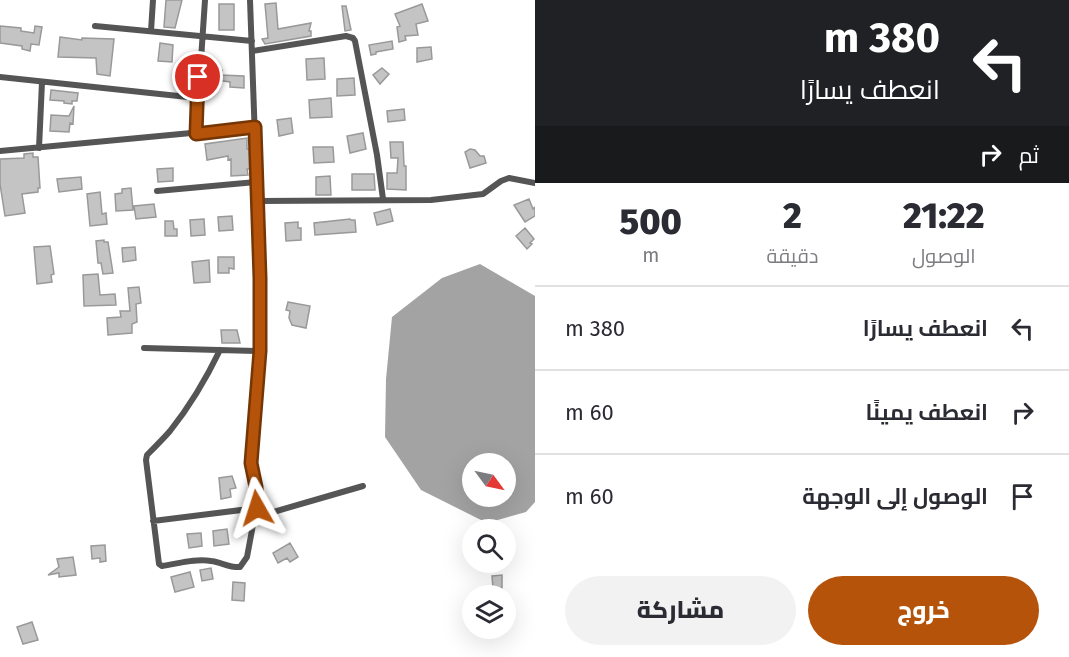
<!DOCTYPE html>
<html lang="ar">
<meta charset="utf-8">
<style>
:root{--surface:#fff;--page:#f2f2f3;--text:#2b2b33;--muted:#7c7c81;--line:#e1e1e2;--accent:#b45309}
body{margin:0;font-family:"Fira Sans",Cairo,sans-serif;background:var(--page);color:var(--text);direction:rtl;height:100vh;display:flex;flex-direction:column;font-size:22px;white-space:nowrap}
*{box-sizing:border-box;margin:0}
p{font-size:20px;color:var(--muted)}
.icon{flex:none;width:33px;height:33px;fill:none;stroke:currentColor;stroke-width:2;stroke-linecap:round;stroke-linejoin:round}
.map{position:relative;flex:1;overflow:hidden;direction:ltr}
.sheet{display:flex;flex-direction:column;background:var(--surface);width:534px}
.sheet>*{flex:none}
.guide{background:#202124;color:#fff;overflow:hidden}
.needle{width:39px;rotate:123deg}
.tools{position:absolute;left:462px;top:453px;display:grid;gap:12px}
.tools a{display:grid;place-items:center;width:54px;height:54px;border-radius:50%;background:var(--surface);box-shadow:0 6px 24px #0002;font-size:30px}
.pin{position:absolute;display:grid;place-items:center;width:51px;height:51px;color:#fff;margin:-26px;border:3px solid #fff;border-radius:50%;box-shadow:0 2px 6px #0007}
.me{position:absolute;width:66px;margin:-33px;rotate:354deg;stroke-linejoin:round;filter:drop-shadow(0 0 4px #0008)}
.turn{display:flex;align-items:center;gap:21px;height:126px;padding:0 30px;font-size:27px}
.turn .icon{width:78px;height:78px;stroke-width:2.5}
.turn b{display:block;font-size:42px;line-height:51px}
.then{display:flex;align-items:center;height:57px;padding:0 30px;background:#0003;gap:12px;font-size:22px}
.eta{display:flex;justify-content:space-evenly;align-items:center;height:102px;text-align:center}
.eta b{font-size:36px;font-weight:800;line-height:42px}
.primary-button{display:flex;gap:12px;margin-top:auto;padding:12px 30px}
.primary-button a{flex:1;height:69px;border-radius:36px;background:var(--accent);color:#fff;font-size:24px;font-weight:800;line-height:69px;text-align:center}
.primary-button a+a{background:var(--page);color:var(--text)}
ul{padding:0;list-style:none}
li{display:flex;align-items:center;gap:18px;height:84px;padding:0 30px;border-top:2px solid var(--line)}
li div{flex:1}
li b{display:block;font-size:22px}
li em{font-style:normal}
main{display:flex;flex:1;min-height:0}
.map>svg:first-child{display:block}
.water{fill:#a3a3a3;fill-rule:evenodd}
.building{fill:#c4c4c4;stroke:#999;stroke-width:1.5}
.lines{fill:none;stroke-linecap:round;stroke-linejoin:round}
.minor{stroke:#555;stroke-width:6}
.route-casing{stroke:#753606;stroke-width:15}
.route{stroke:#b45309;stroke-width:10}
</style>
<main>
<section class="sheet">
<div class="guide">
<div class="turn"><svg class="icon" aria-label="left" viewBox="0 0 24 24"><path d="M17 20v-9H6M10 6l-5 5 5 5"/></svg><div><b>380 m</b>انعطف يسارًا</div></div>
<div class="then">ثم<svg class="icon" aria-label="right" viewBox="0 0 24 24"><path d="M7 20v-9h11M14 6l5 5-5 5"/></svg></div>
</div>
<div class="eta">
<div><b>21:22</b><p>الوصول</p></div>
<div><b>2</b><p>دقيقة</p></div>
<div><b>500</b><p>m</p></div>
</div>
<ul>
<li><svg class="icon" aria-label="left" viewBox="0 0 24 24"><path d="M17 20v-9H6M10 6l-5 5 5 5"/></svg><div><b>انعطف يسارًا</b></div><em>380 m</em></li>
<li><svg class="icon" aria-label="right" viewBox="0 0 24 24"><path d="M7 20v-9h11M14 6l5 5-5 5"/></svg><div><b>انعطف يمينًا</b></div><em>60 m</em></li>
<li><svg class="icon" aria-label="arrive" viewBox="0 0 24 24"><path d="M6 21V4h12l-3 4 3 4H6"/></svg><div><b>الوصول إلى الوجهة</b></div><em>60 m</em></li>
</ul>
<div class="primary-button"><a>خروج</a><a>مشاركة</a></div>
</section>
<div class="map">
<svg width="535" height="657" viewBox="0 0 535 657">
<rect width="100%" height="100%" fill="#fff"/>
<path class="water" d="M480 264 535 296V502L526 512 487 523 421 490 385 437 386 379 392 317 442 278ZM472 464H506V496H472Z"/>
<path class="building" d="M166 0H182L175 28 164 27Z
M276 3 278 29 311 23 309 31H311V36L265 44 262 39 268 38 265 4Z
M219 4H234V30H219Z
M422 4 428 21 416 24 418 35 405 36 406 40 399 42 397 27 400 26 395 14Z
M342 6H346L351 30 345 31Z
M0 26 21 28V31L34 33 35 26 42 27 39 45 31 44 30 51 22 49V46L0 43Z
M60 37 82 40V38L114 39 110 76 97 74 96 58 58 57Z
M392 41 393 49 376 52V54L371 55 369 45Z
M160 43 173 45 172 62 158 61Z
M431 47 432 59 417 62V48Z
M324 58 325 79 307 80 306 59Z
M210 68 222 70 221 75 244 76V88L230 87V82L209 79Z
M382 68 389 74 380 84 373 75Z
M354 78 355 95 337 96V79Z
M51 90 78 93 77 101H72V104L64 103V101L50 100Z
M331 98 332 117 310 118 309 100Z
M74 106 73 124 70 123 69 132 50 131 51 115 69 116Z
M404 109 405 120 388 122 387 111Z
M291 118 293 133 279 136 277 120Z
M363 133 366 149 350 153 347 136Z
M247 138V149H250V169H247L248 175 231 176V159L228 160V156L207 160 205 144Z
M390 142H403L404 166H406V190L387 189V173H397L398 158H391Z
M313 147H333L334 162 314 163Z
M470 149 475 150 480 156H484L486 163 470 168 465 152Z
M33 153V157H38L40 188H38V192L22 194 25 213 5 216 0 184V159L24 158V154Z
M173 168V181L158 182 157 169Z
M352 174H374L375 190H352Z
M330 176 331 195H316V177Z
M81 177 82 189 59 192 57 179Z
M131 188 133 210 116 211 115 194 122 193V189Z
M100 192 102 214 106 213 107 224 90 226 87 194Z
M529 199 533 209 535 207V216L525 222 514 205Z
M154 204 156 217 136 219 134 206Z
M390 209 393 221 377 225 374 213Z
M232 216 233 230 219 231 218 217Z
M204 219 205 235 191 236 190 220Z
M350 219 351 220H355L356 232 315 235 314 223Z
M165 221H173L174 229H177V236H165Z
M298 222V228H301V240L286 241 285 223Z
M525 228 534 239 530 243 532 244 527 249 516 236Z
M104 240V242H108L113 273 103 274 101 263H98L96 241Z
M50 246 54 274 51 275 52 282 37 284 34 247Z
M135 247 136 260 123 262 122 248Z
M218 257H234V269L229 268V273H218Z
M209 260 210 282 194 283 192 262Z
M98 274 100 295 115 294 116 305 84 306 83 275Z
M139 287 141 303 136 304 137 322 132 324V333L108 335 107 318 121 317 120 311H130L128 288Z
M288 302 310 306 306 328 292 325 289 318 290 311 286 310Z
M221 330H237L240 343H222Z
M232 476 236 488 230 489 231 497 221 499 219 478Z
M227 529 229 544 214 546 213 531Z
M201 533 202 546 189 548 187 534Z
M290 543 298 557 290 562 287 558 278 563 273 553Z
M105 545 106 561 100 562V558L92 559 91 546Z
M73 557 76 575 59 577V573L48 575 59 567 57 559Z
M211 568 213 579 202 581 200 570Z
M190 572 194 587 175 592 171 577Z
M502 575V588H493L492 576Z
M233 582 245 583 244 601 232 600Z
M32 622 38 640 23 644 17 627Z"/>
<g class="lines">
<path class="minor" d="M95 26 252 41
M151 31 153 0
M252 51 346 36 353 38 355 41 377 155 383 199
M0 77 197 98
M196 134 205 0
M39 148 42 82
M0 151 255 127
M157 191 257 182
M258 201 431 200 483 194 501 181 509 178 535 183
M144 348 260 351
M220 350C206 379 190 406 170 431 163 439 155 447 147 455L146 460 159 564 162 566C177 564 195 558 211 561 221 562 230 568 240 567L247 557 258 498 251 463 260 351V278L250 0
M256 517 363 486
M153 521 257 508"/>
</g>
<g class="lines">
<g class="route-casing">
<path id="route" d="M198 77 196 134 255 127 260 278V351L251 463 256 487 257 508"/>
</g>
<use href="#route" class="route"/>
</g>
</svg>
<div class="tools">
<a><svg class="needle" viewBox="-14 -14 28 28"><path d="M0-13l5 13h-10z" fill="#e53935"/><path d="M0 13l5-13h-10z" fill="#7c7c81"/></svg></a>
<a><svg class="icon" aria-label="search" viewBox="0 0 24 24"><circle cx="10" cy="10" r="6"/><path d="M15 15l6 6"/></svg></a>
<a><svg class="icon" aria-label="layers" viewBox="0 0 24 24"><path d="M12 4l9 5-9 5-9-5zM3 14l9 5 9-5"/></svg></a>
</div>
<div class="pin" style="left:198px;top:77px;background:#d93025"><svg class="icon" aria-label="arrive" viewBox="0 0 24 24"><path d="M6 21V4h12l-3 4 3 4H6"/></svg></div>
<svg class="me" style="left:257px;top:508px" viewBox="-20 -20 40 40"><path d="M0-17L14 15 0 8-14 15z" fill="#b45309" stroke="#fff" stroke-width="4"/></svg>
</div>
</main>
